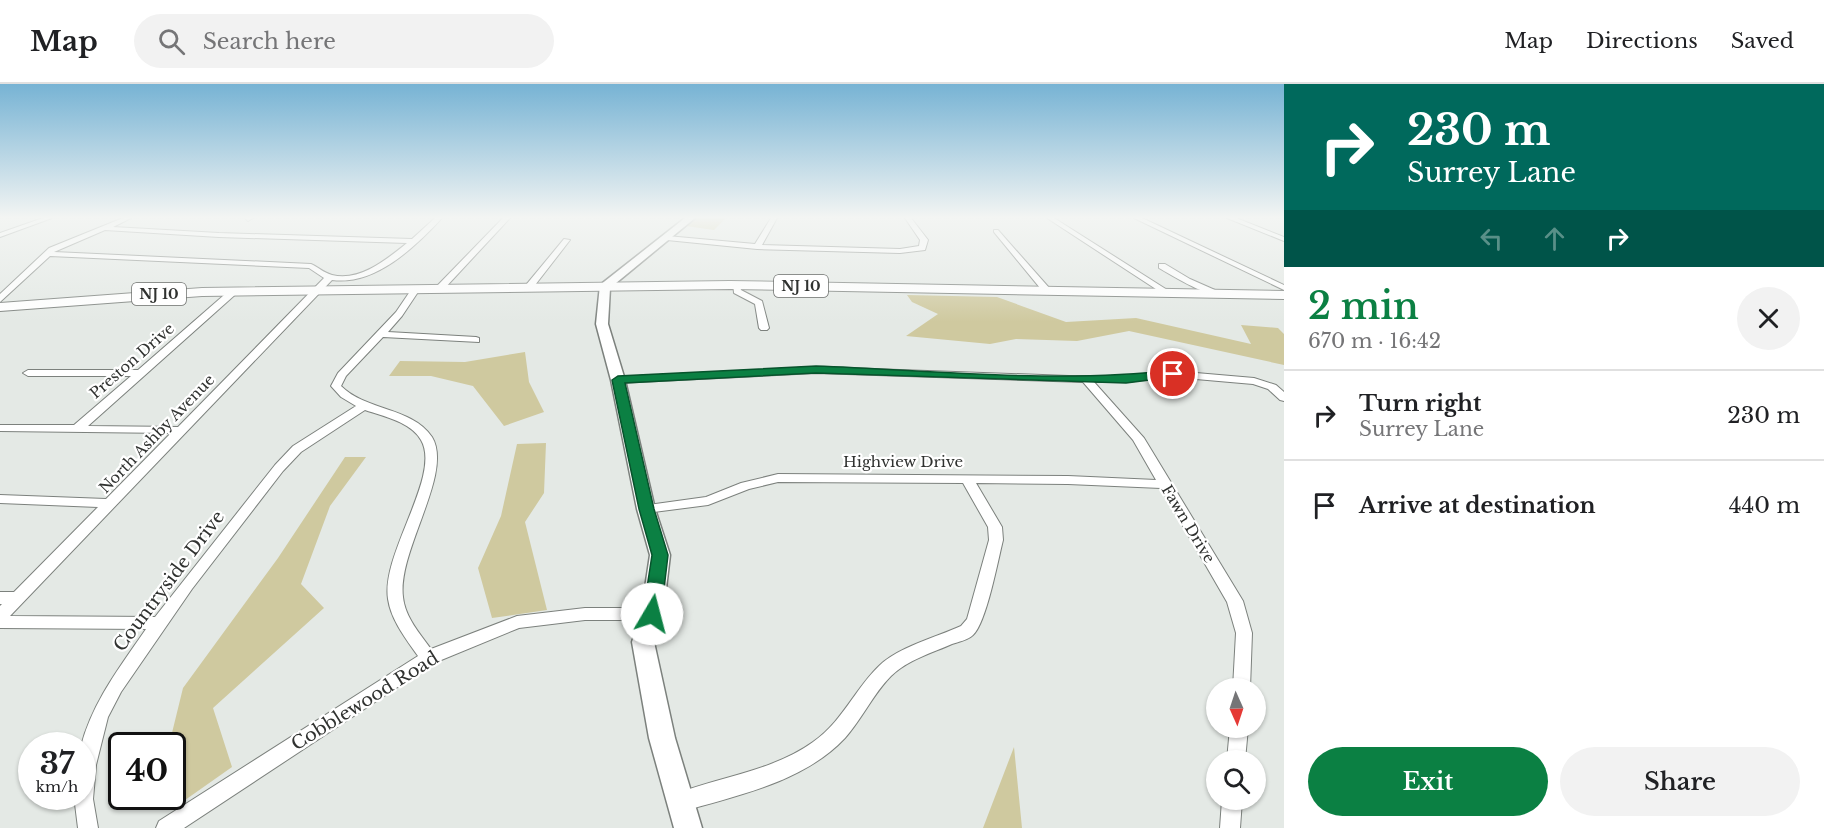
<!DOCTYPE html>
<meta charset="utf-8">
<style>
:root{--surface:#fff;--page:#f2f2f2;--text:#202124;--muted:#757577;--line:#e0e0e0;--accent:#0b8043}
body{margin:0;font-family:"Libre Baskerville",serif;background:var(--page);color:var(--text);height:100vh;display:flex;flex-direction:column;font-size:22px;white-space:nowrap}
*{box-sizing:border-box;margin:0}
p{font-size:20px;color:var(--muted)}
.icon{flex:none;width:33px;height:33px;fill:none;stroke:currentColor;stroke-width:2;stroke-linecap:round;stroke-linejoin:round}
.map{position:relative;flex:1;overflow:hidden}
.drawer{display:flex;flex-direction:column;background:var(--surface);width:540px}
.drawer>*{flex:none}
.banner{background:#00695c;color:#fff;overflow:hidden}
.needle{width:39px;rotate:177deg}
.controls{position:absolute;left:1206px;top:594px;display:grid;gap:12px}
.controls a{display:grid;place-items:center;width:60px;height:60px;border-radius:50%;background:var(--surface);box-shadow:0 2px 4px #0004;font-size:30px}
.speed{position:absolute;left:18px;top:648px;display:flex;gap:12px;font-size:30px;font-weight:700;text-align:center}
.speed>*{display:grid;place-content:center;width:78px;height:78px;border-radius:50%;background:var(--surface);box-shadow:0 2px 4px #0004;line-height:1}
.speed small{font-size:15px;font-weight:400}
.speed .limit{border:3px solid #111;border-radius:9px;background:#fff;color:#111}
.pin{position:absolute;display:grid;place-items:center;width:51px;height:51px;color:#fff;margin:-26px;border:3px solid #fff;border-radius:50%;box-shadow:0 2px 6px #0007}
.me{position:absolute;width:66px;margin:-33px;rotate:8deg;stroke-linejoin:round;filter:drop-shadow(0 0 4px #0008)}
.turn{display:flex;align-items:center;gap:21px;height:126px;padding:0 24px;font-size:27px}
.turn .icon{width:78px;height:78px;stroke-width:2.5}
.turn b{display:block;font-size:42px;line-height:51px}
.lanes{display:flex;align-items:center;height:57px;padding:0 24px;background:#0003;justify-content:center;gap:30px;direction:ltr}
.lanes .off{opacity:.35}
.round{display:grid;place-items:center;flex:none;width:63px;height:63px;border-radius:32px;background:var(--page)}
.overview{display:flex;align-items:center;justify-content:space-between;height:102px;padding:0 24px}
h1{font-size:36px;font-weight:600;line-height:45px;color:var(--accent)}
.cta{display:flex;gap:12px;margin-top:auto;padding:12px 24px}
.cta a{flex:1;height:69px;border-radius:36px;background:var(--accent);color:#fff;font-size:24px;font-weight:600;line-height:69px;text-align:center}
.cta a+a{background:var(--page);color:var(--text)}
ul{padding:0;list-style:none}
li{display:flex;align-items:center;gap:18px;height:90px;padding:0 24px;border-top:2px solid var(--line)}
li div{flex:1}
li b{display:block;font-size:22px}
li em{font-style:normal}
header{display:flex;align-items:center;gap:36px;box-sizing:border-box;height:84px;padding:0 30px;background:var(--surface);border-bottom:2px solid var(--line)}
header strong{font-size:28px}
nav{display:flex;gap:33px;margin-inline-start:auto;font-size:21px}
.search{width:420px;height:54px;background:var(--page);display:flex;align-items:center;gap:15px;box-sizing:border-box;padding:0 21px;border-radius:33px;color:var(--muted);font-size:22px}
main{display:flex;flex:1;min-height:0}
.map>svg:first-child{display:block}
.green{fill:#cfc99f}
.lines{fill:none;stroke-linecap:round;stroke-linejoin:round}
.street-casing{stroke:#7c817d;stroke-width:2}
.secondary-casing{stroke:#7c817d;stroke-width:3}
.primary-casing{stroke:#7c817d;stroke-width:2}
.street{fill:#fff;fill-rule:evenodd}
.secondary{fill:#fff;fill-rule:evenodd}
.primary{fill:#fff;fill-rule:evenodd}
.route{fill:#0b8043;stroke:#07532c;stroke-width:1.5}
.labels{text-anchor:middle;stroke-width:4.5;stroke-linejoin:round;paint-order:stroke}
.shield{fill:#fff;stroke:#6e706e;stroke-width:1.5}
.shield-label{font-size:14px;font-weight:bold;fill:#303230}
.street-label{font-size:15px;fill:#303230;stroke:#fff}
.near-street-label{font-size:18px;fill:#303230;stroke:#fff}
</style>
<header>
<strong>Map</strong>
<div class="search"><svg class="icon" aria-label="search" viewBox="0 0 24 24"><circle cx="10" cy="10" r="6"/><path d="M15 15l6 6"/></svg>Search here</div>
<nav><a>Map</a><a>Directions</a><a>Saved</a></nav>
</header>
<main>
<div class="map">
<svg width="1284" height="744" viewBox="0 0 1284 744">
<rect width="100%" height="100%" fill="#e4e9e5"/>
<path class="green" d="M695 134H726L714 146 686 142Z
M907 211 997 213 1066 238 1136 234 1251 260 1241 241 1278 244 1284 250V281L1129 247 1077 257 1016 255 990 260 906 252 938 230 912 218Z
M525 268 529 298 544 328 504 342 473 302 431 292H389L400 277 465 278Z
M546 359 544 409 525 438 547 526 492 534 478 484 501 432 517 360Z
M345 373H366L330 422 301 500 324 524 213 624 232 683 178 721 172 662 170 657 183 604 278 474Z
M1014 663 1022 744H983Z"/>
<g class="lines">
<g class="street-casing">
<path id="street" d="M43 134H52L0 153V149Z
M123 134H131L113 143 219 149 412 155 435 134H442C415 163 375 202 332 196L10 532 155 533 275 381 293 362 356 322 341 313 331 302 338 289 396 228 413 203H416L420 205 402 232 388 248 476 253 479 254V258L383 253 346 292 341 302C366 327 412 323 432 353 454 389 397 467 403 513 405 533 420 550 431 565L517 532 585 524H652L658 526 660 530 658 534 652 536H585L519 544 434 579 184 744H156L159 737 418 572C406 555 391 536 388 515 381 469 442 391 421 356 411 338 383 332 365 326L301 368 283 387 192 505 121 608 108 633 96 681 93 715 98 744H78L74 712H82V662H81C93 617 120 583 146 545L0 544V522L2 520H0V508H14L98 423 0 419V411L106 415 171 349 0 347V341H74L131 292H28L23 289 28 286H138L231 205H237V209L88 342 178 343 324 194 309 184 50 172 0 218V210L49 164ZM105 146 219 153 407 159C387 175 360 198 332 191 324 189 318 183 311 180L54 168Z
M245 134H253L248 137Z
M503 134H510L443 206H437V202Z
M771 134H777L762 161 900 165 919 162 920 156 905 134H911L928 156 925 166 900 169 757 165 667 156 664 154 667 152 755 160Z
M1047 134H1054L1172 209 1165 211Z
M1134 134H1142L1284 201V206Z
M1227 134H1236L1284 153V157Z
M994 146H998L1051 206V210H1045L994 148Z
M564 155 570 156 532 205H526V201Z
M1159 180H1165L1190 195 1224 210C1213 217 1171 191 1159 184Z
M733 199H739L741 206 762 217 769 244 767 246H761L759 244 755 220 734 209Z
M816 283 1069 292H1126L1173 287 1254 294 1276 301 1284 308V317L1280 316 1268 305 1253 300 1173 293 1126 298H1094L1144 354 1243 517 1252 549 1250 604H1233L1236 549 1227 518 1161 404 1068 400 976 399 1002 443 1003 456C998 476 986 540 973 551 968 556 958 558 952 560 932 569 907 576 891 592 873 610 862 635 845 654 804 698 736 712 680 728L673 725 670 718 673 711C720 692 771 688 813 658 842 638 855 605 879 582 898 563 937 553 961 542L967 535 989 456 988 443 963 399 778 398 749 405 708 421 646 429 641 428 639 425 641 422 706 413 741 399 778 390 1068 392 1156 396 1133 356 1083 298 816 289 618 299 613 296 618 293Z
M1230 644H1248L1245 676H1227Z
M1222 716H1242L1240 744H1220Z"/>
</g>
<g class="secondary-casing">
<path id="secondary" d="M685 134H695L610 204 608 240 625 296 655 425 670 471 663 530 654 558 675 654 702 744H674L649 654 632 558 641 530 650 471 637 425 611 296 596 240 600 201Z"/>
</g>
<g class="primary-casing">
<path id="primary" d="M730 197 1284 207V215L730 205 202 212 0 227V219L202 204Z"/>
</g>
<use href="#street" class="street"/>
<use href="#secondary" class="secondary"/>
<use href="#primary" class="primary"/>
</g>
<linearGradient id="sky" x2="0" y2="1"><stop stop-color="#77b3d4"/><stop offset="0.56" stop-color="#f3f5f3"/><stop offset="1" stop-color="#f3f5f3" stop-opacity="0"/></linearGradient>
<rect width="1284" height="238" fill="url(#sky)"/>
<path class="route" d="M816 282C933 286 1058 300 1173 286L1179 290 1173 293 1126 299 816 289 625 299 654 425 668 471 661 530 658 535H646L643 530 652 471 639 425 612 296 618 292Z"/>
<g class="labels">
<g class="shield">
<rect x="774" y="191" width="54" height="22" rx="4.5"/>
<rect x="132" y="199" width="54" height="22" rx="4.5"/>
</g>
<g class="shield-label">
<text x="801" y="207">NJ 10</text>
<text x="159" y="215">NJ 10</text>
</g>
<g class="street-label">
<text transform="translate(132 277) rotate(-41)" y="5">Preston Drive</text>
<text transform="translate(157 350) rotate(-46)" y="5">North Ashby Avenue</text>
<text x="903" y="383">Highview Drive</text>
<text transform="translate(1188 440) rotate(59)" y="5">Fawn Drive</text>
</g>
<g class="near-street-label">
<text transform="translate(169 497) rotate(-53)" y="6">Countryside Drive</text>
<text transform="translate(365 617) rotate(-32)" y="6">Cobblewood Road</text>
</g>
</g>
</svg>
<div class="controls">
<a><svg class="needle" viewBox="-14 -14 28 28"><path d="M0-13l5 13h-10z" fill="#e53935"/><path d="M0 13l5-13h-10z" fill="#757577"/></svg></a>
<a><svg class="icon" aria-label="search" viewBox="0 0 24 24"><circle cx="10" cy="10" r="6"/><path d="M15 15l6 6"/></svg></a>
</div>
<div class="speed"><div>37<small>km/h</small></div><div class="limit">40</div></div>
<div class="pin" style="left:1173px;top:290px;background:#d93025"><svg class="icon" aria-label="arrive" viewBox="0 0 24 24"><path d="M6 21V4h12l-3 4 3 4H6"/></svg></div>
<svg class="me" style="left:652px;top:530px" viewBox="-20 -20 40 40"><circle r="19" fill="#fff"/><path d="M0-13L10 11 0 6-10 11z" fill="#0b8043"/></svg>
</div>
<section class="drawer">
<div class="banner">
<div class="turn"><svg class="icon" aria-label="right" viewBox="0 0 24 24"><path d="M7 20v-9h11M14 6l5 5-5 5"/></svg><div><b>230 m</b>Surrey Lane</div></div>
<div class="lanes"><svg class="icon off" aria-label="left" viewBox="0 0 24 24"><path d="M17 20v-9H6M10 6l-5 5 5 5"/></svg><svg class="icon off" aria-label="ahead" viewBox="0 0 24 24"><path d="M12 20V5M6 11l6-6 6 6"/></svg><svg class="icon" aria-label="right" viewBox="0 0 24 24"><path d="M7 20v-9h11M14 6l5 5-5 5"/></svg></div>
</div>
<div class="overview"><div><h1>2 min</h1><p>670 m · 16:42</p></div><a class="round"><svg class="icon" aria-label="close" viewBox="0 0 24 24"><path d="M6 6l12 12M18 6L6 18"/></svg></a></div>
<ul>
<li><svg class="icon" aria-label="right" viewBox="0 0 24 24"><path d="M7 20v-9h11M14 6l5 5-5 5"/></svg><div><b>Turn right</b><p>Surrey Lane</p></div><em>230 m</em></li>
<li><svg class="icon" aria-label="arrive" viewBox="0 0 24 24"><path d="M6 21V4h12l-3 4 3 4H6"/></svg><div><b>Arrive at destination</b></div><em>440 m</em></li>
</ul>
<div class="cta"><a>Exit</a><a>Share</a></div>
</section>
</main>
